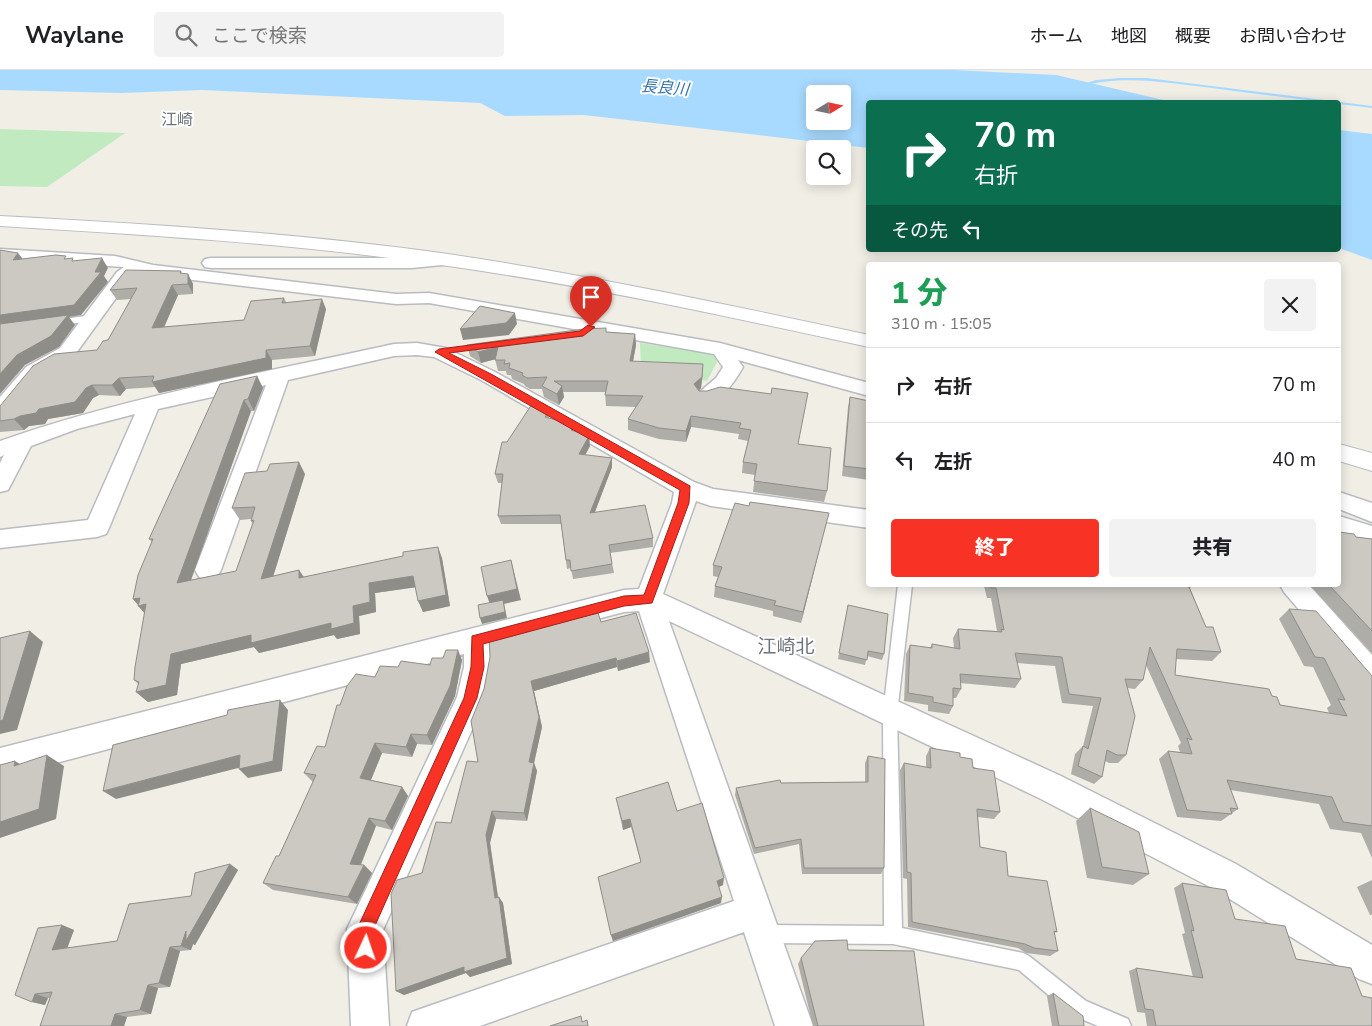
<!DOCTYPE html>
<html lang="ja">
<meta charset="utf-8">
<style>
:root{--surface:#fff;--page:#f2f2f2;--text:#202124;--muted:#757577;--line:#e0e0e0;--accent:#f83224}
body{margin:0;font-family:"Nunito Sans","Noto Sans JP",sans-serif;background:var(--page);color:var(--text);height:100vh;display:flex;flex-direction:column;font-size:19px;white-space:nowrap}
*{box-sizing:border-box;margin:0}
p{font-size:16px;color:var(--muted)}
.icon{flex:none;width:28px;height:28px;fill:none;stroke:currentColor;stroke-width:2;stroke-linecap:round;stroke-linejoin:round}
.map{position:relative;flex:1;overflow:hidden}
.side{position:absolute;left:866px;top:192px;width:475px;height:325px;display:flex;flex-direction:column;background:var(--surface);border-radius:5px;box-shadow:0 2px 12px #0003}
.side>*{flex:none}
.top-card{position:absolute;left:866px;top:30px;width:475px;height:152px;border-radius:5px;box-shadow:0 2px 12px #0003;background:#0b6e4f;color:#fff;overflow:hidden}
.needle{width:32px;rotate:80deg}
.tools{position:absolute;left:806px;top:15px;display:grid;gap:10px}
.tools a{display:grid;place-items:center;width:45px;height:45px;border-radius:5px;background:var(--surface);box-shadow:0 2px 12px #0003;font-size:25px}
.pin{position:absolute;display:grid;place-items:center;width:42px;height:42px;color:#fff;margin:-51px -21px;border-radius:50% 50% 50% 0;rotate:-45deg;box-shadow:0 0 5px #0007}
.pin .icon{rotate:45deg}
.me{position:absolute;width:55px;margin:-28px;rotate:3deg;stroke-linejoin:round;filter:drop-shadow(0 0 4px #0008)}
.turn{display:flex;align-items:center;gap:18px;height:105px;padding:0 25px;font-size:22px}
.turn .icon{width:65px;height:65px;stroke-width:2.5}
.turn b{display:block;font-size:35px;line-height:42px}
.then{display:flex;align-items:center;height:48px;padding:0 25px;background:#0003;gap:10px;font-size:19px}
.round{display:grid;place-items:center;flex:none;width:52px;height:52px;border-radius:5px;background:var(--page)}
.summary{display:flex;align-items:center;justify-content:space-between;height:85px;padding:0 25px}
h1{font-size:30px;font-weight:800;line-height:38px;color:#1e9e55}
.cta{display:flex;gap:10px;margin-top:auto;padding:10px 25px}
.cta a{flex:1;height:58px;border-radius:5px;background:var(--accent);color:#fff;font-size:20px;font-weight:800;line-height:58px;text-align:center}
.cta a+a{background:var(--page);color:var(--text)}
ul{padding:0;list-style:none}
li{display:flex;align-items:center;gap:15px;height:75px;padding:0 25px;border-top:1px solid var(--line)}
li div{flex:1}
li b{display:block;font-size:19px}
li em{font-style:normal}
header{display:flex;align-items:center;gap:30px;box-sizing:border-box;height:70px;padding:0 25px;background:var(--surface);border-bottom:1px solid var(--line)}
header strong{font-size:24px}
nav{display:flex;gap:28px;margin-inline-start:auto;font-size:18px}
.search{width:350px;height:45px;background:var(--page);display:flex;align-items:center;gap:12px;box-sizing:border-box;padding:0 18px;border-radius:5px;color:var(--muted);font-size:19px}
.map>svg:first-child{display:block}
.green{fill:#c1eac0}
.water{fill:#a8daff;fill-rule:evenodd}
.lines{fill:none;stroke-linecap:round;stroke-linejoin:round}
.stream{fill:#a8daff;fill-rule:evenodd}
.lane-casing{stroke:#b8bcc0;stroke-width:3}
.street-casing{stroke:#b8bcc0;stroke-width:3}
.secondary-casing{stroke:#b9bdc3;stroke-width:2}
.lane{fill:#fff;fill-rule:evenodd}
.street{fill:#fff;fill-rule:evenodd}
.secondary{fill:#fff;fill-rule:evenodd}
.wall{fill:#afada8}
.shaded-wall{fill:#8f8d88}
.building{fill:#ccc9c3;stroke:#8f8d88}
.route{fill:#f83224;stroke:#a12017}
.labels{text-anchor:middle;stroke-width:4;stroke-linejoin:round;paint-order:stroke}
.far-water-label{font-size:16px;font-style:italic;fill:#3774b2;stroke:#fff}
.far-quarter-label{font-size:16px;fill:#6e747a;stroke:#fff}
.neighbourhood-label{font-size:19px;fill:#6e747a;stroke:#fff}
</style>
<header>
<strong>Waylane</strong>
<div class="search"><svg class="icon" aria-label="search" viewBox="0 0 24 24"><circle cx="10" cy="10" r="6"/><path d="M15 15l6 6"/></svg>ここで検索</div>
<nav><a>ホーム</a><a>地図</a><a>概要</a><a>お問い合わせ</a></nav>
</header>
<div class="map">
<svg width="1372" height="956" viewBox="0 0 1372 956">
<rect width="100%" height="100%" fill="#f1eee6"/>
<path class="green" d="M0 59 125 63 47 117 0 116Z
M640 273 716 284 717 292 707 311 641 296Z"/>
<path class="water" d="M0 0H954L1056 5 1172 32H869V78L584 45 505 46 480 33 202 20 121 23 0 20ZM815 24H842V51H815Z
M1339 60 1372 64V190L1339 178Z"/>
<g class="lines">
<path class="stream" d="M1121 8H1147L1372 36V38L1339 34V32H1327C1289 28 1250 23 1212 18 1168 13 1123 4 1079 17L1077 16 1096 10Z"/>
<g class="lane-casing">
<path id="lane" d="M93 245 98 248 96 250 56 256 51 253 56 250Z
M898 515H912L897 643 902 858 1023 883 1029 886 1086 931 1128 949 1131 956H1098L1072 945 1019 900 893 874 764 873 758 870 755 864 758 858 764 855 884 856 883 643Z"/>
</g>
<g class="street-casing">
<path id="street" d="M0 179 115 186 153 195 396 224 429 223 720 273 869 313V326L738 290 743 297C734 313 720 335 699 330L696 325 716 308 723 297 714 284 429 233 396 234 151 205 140 202 129 210 74 286 40 305 7 346 0 348V327L26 297 60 278 117 202 124 197 0 189Z
M446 185 452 186 454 190 452 194 412 198H211L205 197 202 193 205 189 211 188H412Z
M417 273 446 278 495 302 694 412 713 419 869 440V458L711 436 696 431 663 524 1061 706 1236 794 1372 875V914L1359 909 1212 818 1039 728 669 551 813 956H775L744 862 480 956H407L412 942 426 937 734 831 639 541 624 542 491 577 492 597 486 628 383 860 389 956H351L347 859 457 627 464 597V584L0 708V678L624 520 639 519 672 433 674 422 481 310 434 287 417 285 394 286 288 310 221 500 217 507 208 510 199 507 195 500 266 315 158 339 109 458 106 464 97 467 0 478V460L88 450 135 344 77 359 31 376 8 420 0 422V393L4 385 0 387V371C126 327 262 303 394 274Z
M1339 422 1372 433V452L1339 439Z
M1339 446 1372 456V474L1339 464Z
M1280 515H1309L1372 585V617L1362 614 1284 522Z"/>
</g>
<g class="secondary-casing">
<path id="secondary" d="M0 146C150 154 300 163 448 184 590 205 729 235 869 265V277C729 247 590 216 448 196 300 174 150 165 0 156Z
M1339 374 1372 383V401L1339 391Z"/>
</g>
<use href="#lane" class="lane"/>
<use href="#street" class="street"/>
<use href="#secondary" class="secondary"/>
</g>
<path class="wall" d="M181 201 182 204H188L193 214V224L178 225 164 257 244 250 284 228 286 232 326 239 315 286 272 290V299L159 323 155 317 126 319 120 326 99 325 93 328 83 343 48 349 45 354 29 356 24 360 0 362V336L97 280 108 270 131 229 117 230 110 220Z
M606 262 635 264 636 275 633 291 703 305 701 318 699 320 799 374 827 421 824 432 753 422 755 405 742 403 743 392 748 371 738 369 739 364 691 357 686 372 659 369 628 360V349L636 337 606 336 605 322H563L564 327 559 335 544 327 542 319H530L525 316 524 314 512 309 511 305H507L506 301H498L495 289 481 293 470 286 467 275Z
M257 306 263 318 254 341H251L191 510 236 501 253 454 251 451V449L240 450 232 438 305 404 273 506 299 500 304 507 442 488 450 536 423 542 415 517 375 523 376 542 359 546 360 564 337 569 334 565 259 583 254 577 181 594 177 625 148 632 136 622 138 614 134 610 145 543 133 529 152 472 149 469Z
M850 327 869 331V410L842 406 848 337Z
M548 343 549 348 573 357V361L589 366 590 376 585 385 612 388V397L595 442 653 468V477L610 483 614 503 573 509 571 498 567 499 561 454H501L498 446 502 413H498L495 404 507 372Z
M826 454 801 553 773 546V541L714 527 715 516 718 507 713 506V495Z
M1356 467 1372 469V583L1310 515H1339Z
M979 515H1193L1190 518 1206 557 1221 582 1212 591 1176 589 1175 605 1272 626 1280 635 1329 643 1327 638 1331 635 1313 597 1304 596 1279 549 1289 539 1372 606V788L1361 763 1330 759 1319 734 1230 720 1238 739 1221 751 1177 747 1159 689 1168 681 1180 682 1178 676 1181 673 1146 595 1143 610 1135 619 1127 618 1126 685 1118 693H1109L1105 691 1102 707 1094 714 1071 704 1075 684 1083 676 1093 636 1062 633 1055 596 1017 593 1021 609 1015 618 960 613 961 619 956 628H953V636L949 644 928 641V635L904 631 906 584 910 575 930 578 932 574 954 578 953 568 958 559 997 561 991 528H987L984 516Z
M848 535 884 584 882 590 867 586 865 595 838 589Z
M601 552 650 592 618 601 617 597 534 621 542 657 534 693 537 701 527 751 496 749 490 773 498 827 503 833 512 894 470 907 466 903 404 925 396 921 422 803 451 753 478 692 471 651Z
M462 590 455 626 432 675 417 674 412 687 382 683 371 710 402 717 408 726 392 760 376 756 361 795H364L372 803 357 834 273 820 263 813 279 786 313 712 304 703 325 677 340 635 375 607 398 597 430 595Z
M930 678 960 687 973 698 1000 742 994 749 978 747 980 777 1057 862 1054 863 1058 881 1050 886 1026 883 1018 878 908 857 907 809 903 808 900 700 904 693 926 697V686Z
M868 686 884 798 881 804H802L799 774 754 784 735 725 736 718 781 713 865 712V693Z
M616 728 677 741 723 815 719 817 721 833 613 871 611 865 641 793 631 757 623 760Z
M1090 738 1149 804 1133 815 1087 808 1076 751Z
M230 794 238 800 195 875 193 874 191 880 180 881 170 917 158 918 151 944 127 947 124 956H40L50 928H48L45 935 32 932 62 855 74 860 67 878 117 871 191 826Z
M1372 810V845H1370L1357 817Z
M1182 813 1296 889 1362 926 1372 956H1147L1145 943 1137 942 1129 901 1136 898 1193 907 1182 864 1185 863 1174 818Z
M848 880 924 956H813L798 894 801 888Z
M1053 923 1084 956H1052L1047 926Z"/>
<path class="shaded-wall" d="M18 183 25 192 13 190Z
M102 188 108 198 104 206 108 212 81 245 69 247 75 255 59 277 25 295 0 324V245L95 202Z
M188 204 193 214V224L188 214Z
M172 215 178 225 159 269 152 258Z
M322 229 326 239 315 286 310 276Z
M515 243 517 254 509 265 463 270 460 259Z
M635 264 636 275 631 302 630 291Z
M498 277 500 288 481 293 478 282Z
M266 280 272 290V299L159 323 152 312Z
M703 294 701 318 694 325V314Z
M257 306 263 318 254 341 248 329Z
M119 308 126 319 120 326 112 315Z
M92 315 99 325 93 328 83 343 48 349 45 354 29 356 24 360 14 349 20 346 39 339Z
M562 316 564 327 559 335 557 324Z
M244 330 251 341 186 524 177 513Z
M691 346V357L686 372V361Z
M589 366 590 376 581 393 579 384Z
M612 388V397L591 452 590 443Z
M299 392 305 404 269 520 261 509Z
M829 443 826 454 801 553 803 542Z
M438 477 442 488 450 536 423 542 418 531Z
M511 490 521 530 504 534 507 548 482 554 480 548 491 537 487 526Z
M299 500 306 511 299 508Z
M413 506 418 517 375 523 376 542 359 546 360 564 337 569 334 565 259 583 254 577 181 594 177 625 148 632 136 622 171 584 353 536 369 513Z
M140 528 156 545 148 547 138 536H139L133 529Z
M30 561 43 572 17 660 0 664V651Z
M458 580 462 590 455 626 432 675 427 665Z
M649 582 650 592 618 601 617 591Z
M616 588 617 597 534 621 542 657 534 693 537 701 527 751 524 743 529 692 531 611Z
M280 630 288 640 282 701 248 708 239 699Z
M411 664 417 674 412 687 406 677Z
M375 673 382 683 368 717 360 708Z
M47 685 64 696 56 749 0 768V752Z
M240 685 250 695 116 729 103 721Z
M15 691 32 701 14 696Z
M402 717 408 726 392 760 385 751Z
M492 741 496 749 490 773 499 834 495 828 486 765Z
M369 748 376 756 358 801 350 794Z
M630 749 631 757 623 760 622 751Z
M230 794 238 800 195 875 193 874 191 880 181 876 186 861Z
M364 795 372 803 357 834 348 827Z
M724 808 723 815 716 818 717 811Z
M499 827 503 833 512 894 470 907 466 903 404 925 396 921Z
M722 827 721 833 613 871 611 865Z
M62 855 74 860 65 884 52 880Z
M170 877 180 881 170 917 159 913Z
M148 915 158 918 151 944 140 940Z
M35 924 48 928 45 935 32 932Z
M115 944 127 947 124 956H111Z"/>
<path class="building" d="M0 180 18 183 13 190 56 185 66 186 64 189 73 188 72 191 102 188 95 202H101L74 235 0 245Z
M126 200 181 201 180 203 188 204V214L172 215 152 258 244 250 251 231 284 228 282 233 322 229 310 276 266 280V288L152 312 154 306 119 308 112 315H92L86 318 75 332 39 339 36 343 20 346 14 349 0 351V336L33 296 54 284 97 280 103 271 108 270 137 218 110 220Z
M480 236 515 243 506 253 460 259Z
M68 245 51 266 17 285 0 304V254Z
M606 258V262L635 264 630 291 703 294 702 307 694 314 699 321H707L720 317 771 324 772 318 808 323 798 374 831 378 827 421 754 411 757 394 743 392 751 360 739 358 741 353 691 346 686 361 659 358 628 349 643 326 605 325 608 311H554L562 316 557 324 542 316 547 307 527 308 522 305 523 303 509 298 510 293 504 294 505 290H495L498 277 478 282 467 275 584 259Z
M257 306 248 329 244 330 177 513 236 501 254 450 251 451 255 437 232 438 245 403 267 401 270 394 299 392 261 509 299 500V508L403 486V482L438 477 446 525 418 531 413 506 369 513 370 532 353 536 354 553 331 559V553L251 573V565L171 584 166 615 136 622 139 612 134 610 135 597 146 534 138 536 140 528 133 529 138 505 153 469H149L220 314Z
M850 327 869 331V399L844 396Z
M532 334 548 343 545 347 564 352 573 357 571 360 589 366 579 384 612 388 590 443 645 435 653 468 609 475 612 494 571 501 570 490H566L560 445 498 446 503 404H495L502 372H507Z
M750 432 829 443 803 542 774 535 776 531 715 516 722 497 713 495 735 433 749 436Z
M1339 462 1354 464 1356 467 1372 469V561L1329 515H1339Z
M511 490 517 519 487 526 481 497Z
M991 515H1188L1206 557H1213L1221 582 1177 579 1175 605 1269 619 1272 626 1277 627 1280 635 1347 646 1338 629 1345 630 1324 588 1315 587 1289 539 1316 541 1372 606V756L1343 752 1332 727 1227 710 1238 739 1230 738 1232 744 1187 740 1168 681 1192 684 1187 668 1192 670 1150 577 1143 610 1125 609 1135 646 1126 685H1117L1107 680 1102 707 1078 696 1083 676 1088 679 1101 628 1069 624 1062 587 1015 583 1021 609 960 604 961 619 953 618V636L933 632V627L908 623 910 575 932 578V574L960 579 958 559 1002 562 1001 559 1004 560 996 518H991Z
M503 530 505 542 480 548 478 535Z
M848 535 888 544 884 584 868 581 867 590 839 583Z
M598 543 601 552 636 543 649 582 617 591 616 588 531 611 539 647 529 692 534 693 524 743 492 741 486 765 495 828 499 827 507 888 464 902V897L396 921 391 824 397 810 422 803 436 752 451 753 467 691 478 692 471 651 484 619 490 587 489 568Z
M30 561 3 650 0 651V568Z
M446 580H458L450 616 427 665 411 664 406 677 375 673 360 708 402 717 385 751 369 748 350 794 364 795 348 827 263 813 276 786H279L316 705 304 703 317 676 325 677 337 635H340L347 616 356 604 375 607 380 596 398 597 401 591 430 595 432 588H443Z
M280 630 273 691 239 699 240 685 103 721 113 675 227 645 228 640Z
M930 678 960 683V687L972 689 973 698 994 701 1000 742 977 739 980 777 1006 782 1008 806 1047 811 1057 862 1054 861 1058 881 1034 878 1025 874 912 852 911 803 907 802 904 693 931 698Z
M47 685 39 739 0 752V695L15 691 14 696Z
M868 686 885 689 884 798H804L801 769 755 778 736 718 780 710 781 713 868 712Z
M668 712 677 741 702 733 724 808 717 811 722 827 611 865 598 807 641 792 630 749 622 751 616 728Z
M1090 738 1139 762 1149 804 1102 797Z
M230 794 186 871V861L181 876 170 877 159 913 148 915 140 940 115 944 111 956H40L52 922 35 924 32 932 15 925 38 858 62 855 52 880 117 871 129 834 191 826 195 803Z
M1182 813 1226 820 1235 849 1285 856 1296 889 1351 898 1362 926 1372 928V956H1156L1153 940 1145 939 1136 898 1203 908 1191 860 1194 861Z
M847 870 848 880 914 881 924 956H818L801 888 815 871Z
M1053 923 1083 946 1084 956H1059Z
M581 946 582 952 587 950 588 956H550Z"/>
<path class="route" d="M588 255 595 257 583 266 449 283 491 304 690 416 689 433 652 533 624 536 483 574 484 597 477 628 373 860 374 878 372 884 366 887 360 884 357 859 464 628 471 597 472 566 624 526 644 525 678 433 680 420 435 282 439 279 580 261Z"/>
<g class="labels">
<g class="far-water-label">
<text transform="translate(665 17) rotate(5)" y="6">長良川</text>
</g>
<g class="far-quarter-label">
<text x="177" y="55">江崎</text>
</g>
<g class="neighbourhood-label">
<text x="786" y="583">江崎北</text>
</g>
</g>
</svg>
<div class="tools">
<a><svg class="needle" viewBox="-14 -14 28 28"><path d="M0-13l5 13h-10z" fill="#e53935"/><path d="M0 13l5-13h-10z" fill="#757577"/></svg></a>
<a><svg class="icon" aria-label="search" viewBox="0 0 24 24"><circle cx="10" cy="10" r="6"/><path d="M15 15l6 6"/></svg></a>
</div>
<div class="pin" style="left:591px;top:257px;background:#d93025"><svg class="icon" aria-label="arrive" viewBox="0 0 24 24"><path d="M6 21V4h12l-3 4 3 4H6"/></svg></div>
<svg class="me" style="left:366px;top:878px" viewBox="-20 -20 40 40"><circle r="17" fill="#f83224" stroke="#fff" stroke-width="3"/><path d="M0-11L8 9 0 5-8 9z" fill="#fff"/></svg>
<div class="top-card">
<div class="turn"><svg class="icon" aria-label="right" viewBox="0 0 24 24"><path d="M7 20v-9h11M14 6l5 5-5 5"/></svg><div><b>70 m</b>右折</div></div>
<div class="then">その先<svg class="icon" aria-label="left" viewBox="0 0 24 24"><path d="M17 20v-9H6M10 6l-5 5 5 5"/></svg></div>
</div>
<section class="side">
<div class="summary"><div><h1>1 分</h1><p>310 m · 15:05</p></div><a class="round"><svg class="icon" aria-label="close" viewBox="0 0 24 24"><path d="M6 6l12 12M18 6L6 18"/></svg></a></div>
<ul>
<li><svg class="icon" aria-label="right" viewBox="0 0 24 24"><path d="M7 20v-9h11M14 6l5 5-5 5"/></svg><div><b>右折</b></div><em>70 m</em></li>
<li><svg class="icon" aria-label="left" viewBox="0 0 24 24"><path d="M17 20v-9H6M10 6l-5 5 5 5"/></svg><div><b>左折</b></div><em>40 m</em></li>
</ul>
<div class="cta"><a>終了</a><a>共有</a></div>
</section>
</div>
